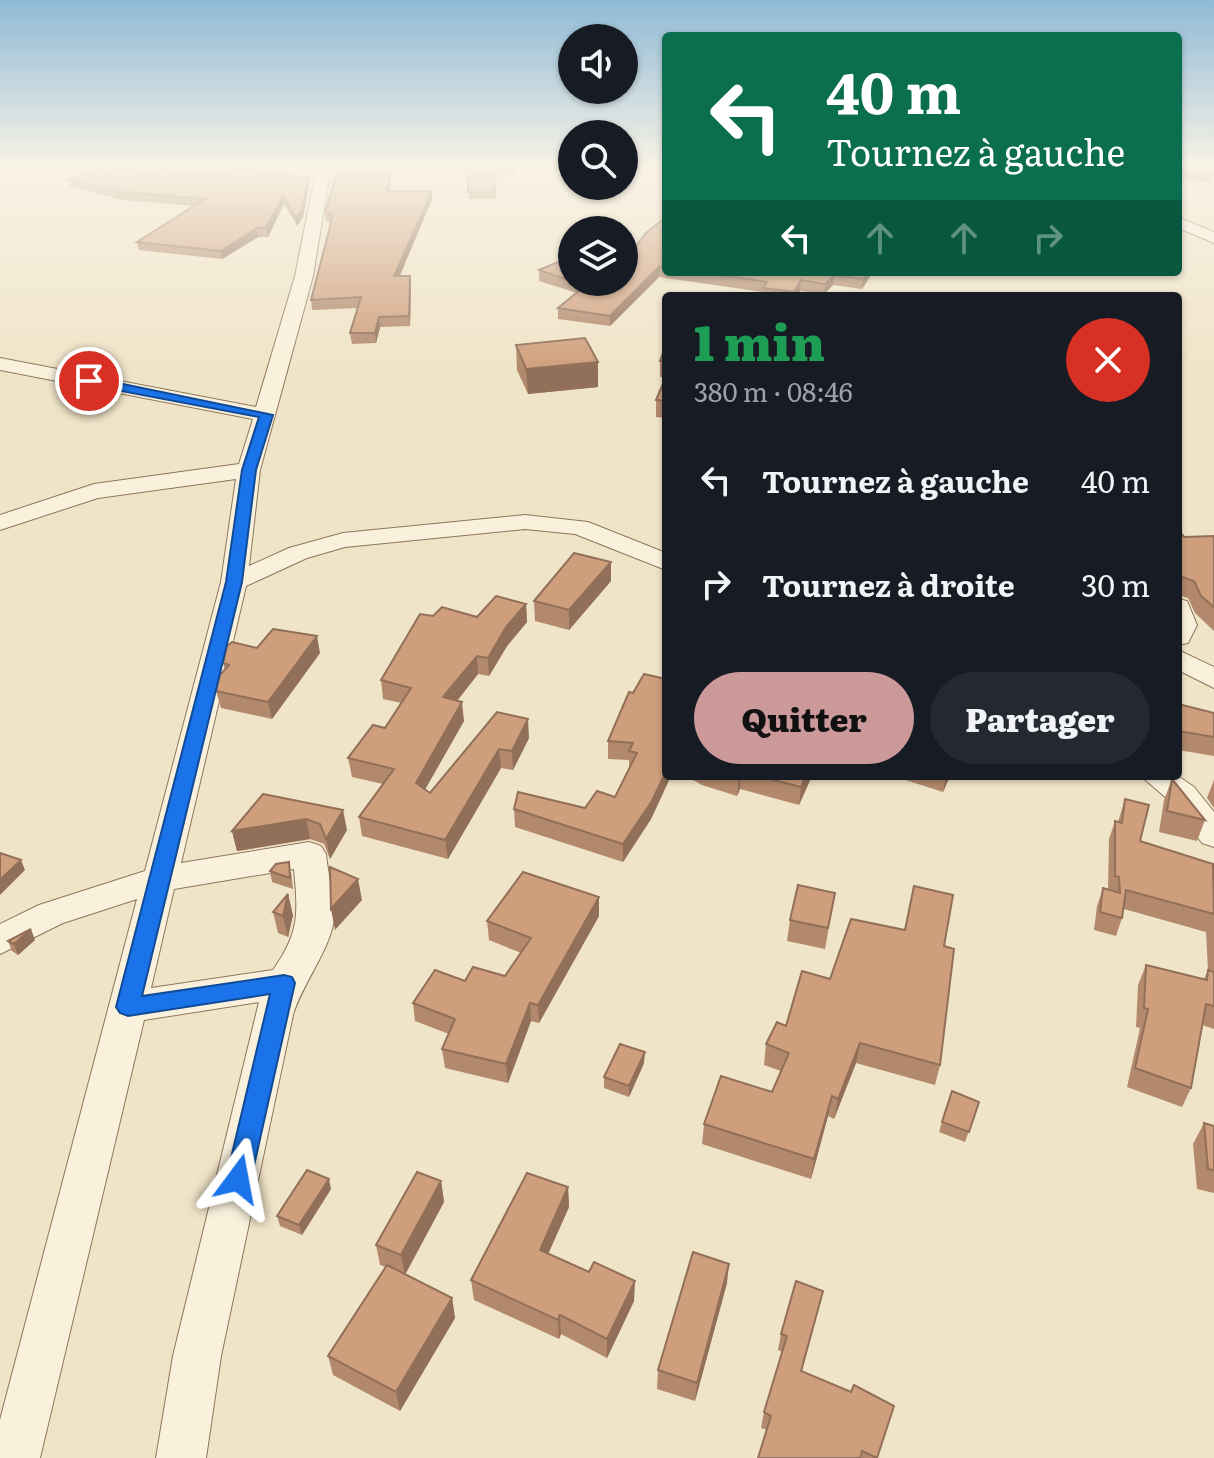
<!DOCTYPE html>
<html lang="fr">
<meta charset="utf-8">
<style>
:root{--surface:#171b24;--page:#242831;--text:#f1f3f6;--muted:#9ea1a6;--accent:#cc999b}
body{margin:0;font-family:Literata,serif;background:var(--page);color:var(--text);height:100vh;display:flex;flex-direction:column;font-size:30px;white-space:nowrap}
*{box-sizing:border-box;margin:0}
p{font-size:26px;color:var(--muted)}
.icon{flex:none;width:44px;height:44px;fill:none;stroke:currentColor;stroke-width:2;stroke-linecap:round;stroke-linejoin:round}
.map{position:relative;flex:1;overflow:hidden}
.panel{position:absolute;left:662px;top:292px;width:520px;height:488px;display:flex;flex-direction:column;background:var(--surface);border-radius:8px;box-shadow:0 2px 6px #0004}
.panel>*{flex:none}
.banner{position:absolute;left:662px;top:32px;width:520px;height:244px;border-radius:8px;box-shadow:0 2px 6px #0004;background:#0b6e4f;color:#fff;overflow:hidden}
.fabs{position:absolute;left:558px;top:24px;display:grid;gap:16px}
.fabs a{display:grid;place-items:center;width:80px;height:80px;border-radius:50%;background:var(--surface);box-shadow:0 2px 6px #0004;font-size:40px}
.pin{position:absolute;display:grid;place-items:center;width:68px;height:68px;color:#fff;margin:-34px;border:4px solid #fff;border-radius:50%;box-shadow:0 2px 8px #0007}
.me{position:absolute;width:88px;margin:-44px;rotate:13deg;stroke-linejoin:round;filter:drop-shadow(0 0 6px #0008)}
.turn{display:flex;align-items:center;gap:28px;height:168px;padding:0 32px;font-size:36px}
.turn .icon{width:104px;height:104px;stroke-width:2.5}
.turn b{display:block;font-size:56px;line-height:68px}
.lanes{display:flex;align-items:center;height:76px;padding:0 32px;background:#0003;justify-content:center;gap:40px;direction:ltr}
.lanes .off{opacity:.35}
.round{display:grid;place-items:center;flex:none;width:84px;height:84px;border-radius:42px;background:var(--page)}
.overview{display:flex;align-items:center;justify-content:space-between;height:136px;padding:0 32px}
h1{font-size:48px;font-weight:800;line-height:60px;color:#1e9e55}
.action{display:flex;gap:16px;margin-top:auto;padding:16px 32px}
.action a{flex:1;height:92px;border-radius:48px;background:var(--accent);color:#111;font-size:32px;font-weight:800;line-height:92px;text-align:center}
.action a+a{background:var(--page);color:var(--text)}
ul{padding:0;list-style:none}
li{display:flex;align-items:center;gap:24px;height:104px;padding:0 32px}
li div{flex:1}
li b{display:block;font-size:30px}
li em{font-style:normal}
.map>svg:first-child{display:block}
.lines{fill:none;stroke-linecap:round;stroke-linejoin:round}
.minor-casing{stroke:#8d765c;stroke-width:2}
.minor{fill:#faf1dc;fill-rule:evenodd}
.wall{fill:#b2896c}
.shaded-wall{fill:#916f58}
.building{fill:#cf9f7d;stroke:#916f58;stroke-width:2}
.route{fill:#1a73e8;stroke:#114b97;stroke-width:2}
</style>
<div class="map">
<svg width="1214" height="1458" viewBox="0 0 1214 1458">
<rect width="100%" height="100%" fill="#f0e4c8"/>
<g class="lines">
<g class="minor-casing">
<path id="minor" d="M317 166H331L313 276 260 470 249 566 289 548 343 533 525 515 588 522 666 553V570L575 534 525 529 345 547 307 558 246 586 181 863 309 842 321 846 326 854C328 874 334 897 334 917 333 945 302 984 293 1015L221 1356 206 1458H156L173 1356 259 1002 144 1020 40 1458H0V1420L137 899 63 923 0 954V924L39 905 145 871 221 582 236 479 98 498 0 530V515L94 484 239 464 253 419 0 370V358L256 407 295 276ZM294 869C298 913 300 932 273 970L151 988 174 889Z
M1178 217 1214 232V243L1178 228Z
M1178 599 1187 601 1197 625 1188 643 1178 645Z
M1178 650 1214 667V688L1178 670Z
M1141 776H1178L1194 787 1214 812V847L1202 843 1172 803Z"/>
</g>
<use href="#minor" class="minor"/>
</g>
<path class="wall" d="M275 166H314L313 172Z
M339 166H393L389 191H432V199L400 276H410L411 286 410 326 380 327 376 343 352 344 350 333 358 308 312 310 311 300 331 223 326 221 325 212Z
M468 166H515V176L494 177 496 199H469Z
M1178 166 1214 175 1210 183 1178 178Z
M154 174 309 186 303 217 297 226 284 204 268 237H258L222 259 139 250 137 242 194 206 113 199V197L70 187 68 179Z
M666 217V272H873L862 289 833 285 824 294 800 291 797 296H763V292L659 277 610 326 558 319V308L577 293 539 281V270L572 257V282H624Z
M666 344V418L656 417V400L666 377H660V361Z
M516 345 598 362V387L528 394 517 370Z
M1178 534 1184 537 1214 536V631L1195 613 1188 598 1178 595Z
M611 562V581L569 630 535 621 534 601Z
M526 604 527 622 507 646 489 676 478 674 457 701 464 721 425 789 430 793 497 712 529 738 513 770 501 768 448 859 362 836 359 817 383 784 352 777 348 758 385 728 401 703 383 699 381 680 433 616 477 617Z
M257 648 320 653 272 719 221 708 216 691 225 670 223 663Z
M629 692 666 776H677L675 779 670 778 651 819 623 862 515 827 514 809 585 808 615 797 629 769V760L608 759V741Z
M1178 704 1214 713V756L1178 750Z
M686 776H812L799 805 740 789 737 796 702 785Z
M893 776H950L943 792Z
M1172 779 1205 820 1197 841 1159 832 1164 800Z
M1214 780V808L1207 798Z
M263 794 347 830 330 859 324 844 310 839 237 851 232 831Z
M1125 799 1140 841 1214 869V971L1208 970 1206 932 1124 909 1122 918 1116 936 1094 930 1097 906 1103 888 1108 890 1109 839 1115 821 1118 822Z
M270 871 291 872 293 889 272 882Z
M835 893 825 949 787 941 790 920Z
M599 897V916L539 1023 531 1021 508 1083 445 1068 442 1049 449 1034 415 1021 413 1003 465 981 505 976 521 953 489 940 487 921Z
M273 912 293 915 288 937 278 933Z
M35 940 18 955 12 951 8 941Z
M944 946 940 1065 935 1085 856 1063 834 1119 828 1116 811 1179 702 1144 704 1124 772 1092 781 1071 764 1065 766 1044 786 1026 830 979Z
M1146 965 1204 979 1208 970 1214 972V1029L1202 1025 1191 1088 1182 1107 1127 1087 1140 1028 1136 1027 1138 985Z
M644 1063 629 1097 604 1088V1077Z
M979 1102 965 1142 939 1132 942 1122Z
M1204 1123 1214 1126V1193L1197 1189 1193 1144Z
M441 1181 444 1202 405 1274 452 1298 455 1318 400 1411 333 1375 328 1356 386 1267 380 1265 376 1245Z
M568 1187 569 1207 548 1254 634 1301 607 1358 561 1334 559 1339 474 1300 471 1280Z
M331 1189 302 1235 280 1226 277 1216Z
M727 1283 695 1401 657 1389 658 1370Z
M819 1307 802 1371 877 1458H758L767 1430 761 1428 764 1412 782 1352 778 1350 781 1334Z"/>
<path class="shaded-wall" d="M391 166H393L388 200 387 191Z
M308 178 309 186 303 217 297 226 296 218Z
M432 191V199L395 286 394 276Z
M283 196 284 204 268 237 266 228Z
M257 228 258 237 222 259 221 251Z
M660 266 659 277 610 326V316Z
M868 272H873L862 289 863 279Z
M834 275 833 285 824 294 825 284Z
M410 276 411 286 410 326 409 316Z
M801 280 800 291 797 296H794V292Z
M379 317 380 327 376 343 375 333Z
M598 362V387L528 394 526 369Z
M611 562V581L569 630V610Z
M526 604 527 622 507 646 489 676 488 658 506 627Z
M317 636 320 653 272 719 268 702Z
M477 656 478 674 445 716 443 697Z
M462 702 464 721 418 802 416 783Z
M528 719 529 738 513 770 512 751Z
M499 749 501 768 448 859 445 840Z
M666 771V776H670V778L651 819 623 862V844Z
M739 776H741L740 789 737 796Z
M806 776H812L799 805 801 787Z
M946 776H950L943 792Z
M343 810 347 830 330 859 326 839Z
M306 819 310 839 237 851 232 831Z
M21 860 25 870 0 895V880Z
M358 879 362 900 335 930 331 909Z
M288 894 293 915 288 937 283 916Z
M599 897V916L539 1023 538 1005Z
M31 929 35 940 18 955 14 944Z
M530 1003 531 1021 508 1083 506 1064Z
M860 1043 856 1063 834 1119 838 1099Z
M645 1052 644 1063 629 1097V1086Z
M832 1096 828 1116 811 1179 814 1159Z
M329 1179 331 1189 302 1235 299 1225Z
M441 1181 444 1202 405 1275 401 1255Z
M568 1187 569 1207 541 1270 540 1250Z
M729 1264 727 1283 695 1401 697 1383Z
M635 1281 634 1301 607 1358V1339Z
M452 1298 455 1318 400 1411 396 1392Z
M560 1315 561 1334 559 1339 558 1320Z"/>
<path class="building" d="M106 166 154 174 172 166H224L308 178 302 209 296 218 283 196 266 228H257L221 251 137 242 205 199 111 191 114 190 68 179Z
M339 166H391L387 191H432L394 276H410L409 316 379 317 375 333H350L361 297 311 300 333 215 325 212Z
M468 166H514V169L493 170 495 192H468Z
M1178 166H1214V171L1211 176 1178 171Z
M666 217V267L660 266 610 316 558 308 586 285 576 282H624V262L646 233Z
M570 257H572V281L539 270Z
M700 272H868L863 279 834 275 825 284 801 280 794 292 763 288 767 282Z
M585 338 598 362 526 369 516 345Z
M666 344V361H660Z
M666 377V401L656 400Z
M1181 533 1184 537 1214 536V607L1201 596 1194 581 1182 577 1178 578V534Z
M574 553 611 562 569 610 534 601Z
M496 596 526 604 506 627 488 658 477 656 443 697 462 702 416 783 430 793 497 712 528 719 512 751 499 749 445 840 359 817 394 769 348 758 373 725 385 728 411 688 381 680 420 614 433 616 442 607 477 617Z
M273 629 317 636 268 702 216 691 220 675 229 665 223 663 227 646 232 642 257 648Z
M644 674 666 679V771L652 801 623 844 514 809 518 792 585 808 597 791 615 797 637 753 629 751 633 743 608 741 629 692 633 693Z
M1178 704 1214 713V737L1178 731Z
M758 776H806L801 787Z
M1172 779 1205 820 1167 811Z
M263 794 343 810 326 839 320 824 306 819 232 831Z
M1125 799 1149 805 1140 841 1213 864 1214 914 1126 890 1122 918 1100 912 1103 888 1120 893 1119 877 1115 876V821L1122 823Z
M0 853 21 860 0 880Z
M289 862 290 878 270 871 276 864Z
M330 867 358 879 331 909Z
M523 872 599 897 538 1005 530 1003 506 1064 442 1049 455 1019 413 1003 435 970 465 981 473 967 505 976 531 938 487 921Z
M798 885 835 893 828 928 790 920Z
M914 886 953 895 944 946 954 949 940 1065 860 1043 838 1099 832 1096 814 1159 704 1124 721 1076 772 1092 789 1053 766 1044 777 1022 786 1026 802 971 830 979 851 919 905 930Z
M288 894 283 916 273 912Z
M31 929 14 944 8 941Z
M1146 965 1207 980 1208 970 1214 972V1006L1206 1004 1191 1088 1135 1068 1148 1009 1144 1008Z
M620 1044 645 1052 629 1086 604 1077Z
M952 1091 979 1102 969 1132 942 1122Z
M1204 1123 1214 1126V1170L1208 1169Z
M307 1170 329 1179 299 1225 277 1216Z
M417 1172 441 1181 401 1255 376 1245Z
M527 1173 568 1187 540 1250 589 1272 594 1262 635 1281 607 1339 560 1315 558 1320 471 1280Z
M693 1252 729 1264 697 1383 658 1370Z
M387 1265 452 1298 396 1392 328 1356Z
M796 1281 823 1291 801 1371 851 1392 854 1385 894 1406 877 1458 862 1451 860 1458H758L771 1416 764 1412 787 1336 781 1334Z"/>
<linearGradient id="sky" x2="0" y2="1"><stop stop-color="#8fbad6"/><stop offset="0.45" stop-color="#f8f3e6"/><stop offset="1" stop-color="#f8f3e6" stop-opacity="0"/></linearGradient>
<rect width="1214" height="370" fill="url(#sky)"/>
<path class="route" d="M89 377 273 415 256 470 242 582 142 996 284 975 292 977 295 983 251 1179 247 1188 238 1191 229 1188 226 1179 270 994 128 1016 120 1013 116 1007 226 582 242 470 259 417 84 384V379Z"/>
</svg>
<div class="fabs">
<a><svg class="icon" aria-label="sound" viewBox="0 0 24 24"><path d="M4 9h4l5-4v14l-5-4H4zM17 9q2 3 0 6"/></svg></a>
<a><svg class="icon" aria-label="search" viewBox="0 0 24 24"><circle cx="10" cy="10" r="6"/><path d="M15 15l6 6"/></svg></a>
<a><svg class="icon" aria-label="layers" viewBox="0 0 24 24"><path d="M12 4l9 5-9 5-9-5zM3 14l9 5 9-5"/></svg></a>
</div>
<div class="pin" style="left:89px;top:381px;background:#d93025"><svg class="icon" aria-label="arrive" viewBox="0 0 24 24"><path d="M6 21V4h12l-3 4 3 4H6"/></svg></div>
<svg class="me" style="left:238px;top:1179px" viewBox="-20 -20 40 40"><path d="M0-17L14 15 0 8-14 15z" fill="#1a73e8" stroke="#fff" stroke-width="4"/></svg>
<div class="banner">
<div class="turn"><svg class="icon" aria-label="left" viewBox="0 0 24 24"><path d="M17 20v-9H6M10 6l-5 5 5 5"/></svg><div><b>40 m</b>Tournez à gauche</div></div>
<div class="lanes"><svg class="icon" aria-label="left" viewBox="0 0 24 24"><path d="M17 20v-9H6M10 6l-5 5 5 5"/></svg><svg class="icon off" aria-label="ahead" viewBox="0 0 24 24"><path d="M12 20V5M6 11l6-6 6 6"/></svg><svg class="icon off" aria-label="ahead" viewBox="0 0 24 24"><path d="M12 20V5M6 11l6-6 6 6"/></svg><svg class="icon off" aria-label="right" viewBox="0 0 24 24"><path d="M7 20v-9h11M14 6l5 5-5 5"/></svg></div>
</div>
<section class="panel">
<div class="overview"><div><h1>1 min</h1><p>380 m · 08:46</p></div><a class="round" style="background:#d93025;color:#fff"><svg class="icon" aria-label="close" viewBox="0 0 24 24"><path d="M6 6l12 12M18 6L6 18"/></svg></a></div>
<ul>
<li><svg class="icon" aria-label="left" viewBox="0 0 24 24"><path d="M17 20v-9H6M10 6l-5 5 5 5"/></svg><div><b>Tournez à gauche</b></div><em>40 m</em></li>
<li><svg class="icon" aria-label="right" viewBox="0 0 24 24"><path d="M7 20v-9h11M14 6l5 5-5 5"/></svg><div><b>Tournez à droite</b></div><em>30 m</em></li>
</ul>
<div class="action"><a>Quitter</a><a>Partager</a></div>
</section>
</div>
